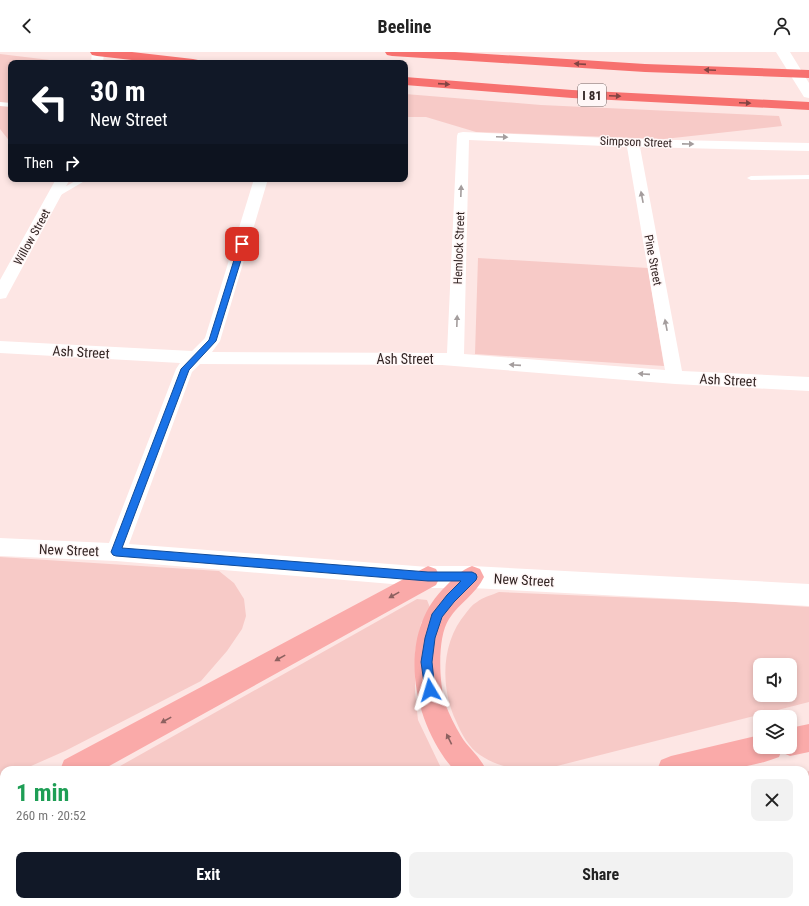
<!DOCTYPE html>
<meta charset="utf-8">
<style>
:root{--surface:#fff;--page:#f2f2f2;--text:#222;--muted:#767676;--accent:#111827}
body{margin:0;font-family:"Roboto Condensed",sans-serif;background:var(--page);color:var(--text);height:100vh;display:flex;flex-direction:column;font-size:15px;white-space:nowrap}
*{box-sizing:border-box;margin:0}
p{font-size:13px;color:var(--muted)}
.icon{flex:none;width:22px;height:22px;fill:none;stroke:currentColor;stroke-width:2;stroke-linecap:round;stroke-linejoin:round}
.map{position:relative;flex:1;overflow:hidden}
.side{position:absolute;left:0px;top:714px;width:809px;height:140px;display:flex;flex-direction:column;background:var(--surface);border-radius:12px 12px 0 0;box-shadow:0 2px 6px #0003}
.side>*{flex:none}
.hud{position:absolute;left:8px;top:8px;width:400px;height:122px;border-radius:8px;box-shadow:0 2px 6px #0003;background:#111827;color:#fff;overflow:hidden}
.controls{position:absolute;left:753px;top:606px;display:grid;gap:8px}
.controls a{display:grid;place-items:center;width:44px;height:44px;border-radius:8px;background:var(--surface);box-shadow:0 2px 6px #0003;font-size:20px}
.pin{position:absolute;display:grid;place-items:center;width:34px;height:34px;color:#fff;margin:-17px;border-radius:8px;box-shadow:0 2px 6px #0006}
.me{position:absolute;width:44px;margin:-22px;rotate:353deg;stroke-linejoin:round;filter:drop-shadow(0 0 3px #0008)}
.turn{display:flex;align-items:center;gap:14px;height:84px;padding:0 16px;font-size:18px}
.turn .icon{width:52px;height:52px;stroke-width:2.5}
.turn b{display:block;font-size:28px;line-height:34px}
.then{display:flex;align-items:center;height:38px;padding:0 16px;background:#0003;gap:8px;font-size:15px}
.round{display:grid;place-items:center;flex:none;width:42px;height:42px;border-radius:8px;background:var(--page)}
.head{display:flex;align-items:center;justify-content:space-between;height:68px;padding:0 16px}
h1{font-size:24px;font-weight:700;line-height:30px;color:#1e9e55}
.button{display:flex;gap:8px;margin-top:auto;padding:8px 16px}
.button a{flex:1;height:46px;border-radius:8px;background:var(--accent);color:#fff;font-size:16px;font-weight:700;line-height:46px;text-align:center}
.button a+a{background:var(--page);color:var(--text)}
header{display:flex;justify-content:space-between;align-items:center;height:52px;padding:0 16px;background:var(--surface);font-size:18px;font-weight:700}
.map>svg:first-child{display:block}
.green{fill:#f7cac7;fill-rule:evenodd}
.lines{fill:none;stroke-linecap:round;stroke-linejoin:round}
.service{fill:#fff;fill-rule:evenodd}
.minor{fill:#fff;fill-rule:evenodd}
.secondary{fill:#fff;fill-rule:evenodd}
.primary{fill:#faaaa9;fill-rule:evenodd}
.motorway{fill:#f7716f;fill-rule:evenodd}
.oneway{fill:#824443}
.oneway2{fill:#a49d9d}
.oneway3{fill:#8d6160}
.route{fill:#1a73e8;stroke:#114b97}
.labels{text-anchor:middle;stroke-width:3;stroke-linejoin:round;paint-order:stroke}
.far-street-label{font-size:12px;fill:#342625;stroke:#fff7f7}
.shield{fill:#fff7f7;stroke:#716564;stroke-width:1}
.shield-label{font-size:13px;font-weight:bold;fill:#342625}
.street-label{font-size:14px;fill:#342625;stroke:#fff7f7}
</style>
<header><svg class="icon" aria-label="back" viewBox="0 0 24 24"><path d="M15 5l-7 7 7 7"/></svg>Beeline<svg class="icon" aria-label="person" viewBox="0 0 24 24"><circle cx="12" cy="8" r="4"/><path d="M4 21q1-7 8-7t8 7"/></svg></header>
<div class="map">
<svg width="809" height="854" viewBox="0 0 809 854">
<rect width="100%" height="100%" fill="#fde6e4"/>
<path class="green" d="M0 2 75 11H11V91L0 77Z
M405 42 541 53 779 64 782 74 664 87 476 80 426 65H405Z
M478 206 648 216 664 314 475 302Z
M0 505 219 519 234 531 244 547 246 564 242 577 227 599 201 629 65 699 22 718H4V726L0 728Z
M499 540 735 550 809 555V650L553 715C525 718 504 719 480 703 469 696 461 681 456 669 440 635 441 590 466 561 469 557 473 552 477 550 483 545 492 543 499 540ZM760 613H790V643H760Z
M417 547 427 548 431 558 421 571 415 600V640L418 668 442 718H113Z
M809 719V789L805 790V720Z
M4 769V813H0V771Z"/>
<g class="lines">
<path class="service" d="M0 50 11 51V55L0 54Z
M809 123V127L751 128 747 126 751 124Z
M79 127H88L59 144H53L52 142Z"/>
<path class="minor" d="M92 0H104L103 11H91Z
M463 80 633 87 809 91V99L640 95 682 319 809 325V339L675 332 442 313 200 312 192 320 129 492 428 515 435 518 438 525 435 532 428 535 116 509 0 504V486L109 491 176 317 180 311 0 301V289L192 299 205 286 254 127H268L220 289 212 300 447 301 457 84 458 81ZM469 88 627 95 665 318 464 302Z
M56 127H70L8 242 6 246 0 247V228Z"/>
<path class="secondary" d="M776 0H790L809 31V46L804 45Z
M428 514H472L809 532V554L472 536H428L420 533 416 525 420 517Z"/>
<path class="primary" d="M428 514 436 517 440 525 436 533 102 718H60L64 708Z
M472 514 480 517 484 525C476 542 459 551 449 567 437 585 439 630 445 651 449 662 455 674 461 684 468 696 480 704 486 718H454C412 670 395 582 446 534 454 526 461 518 472 514Z
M809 672V700L790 704 781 700 779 705C738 721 700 718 657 718L661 708 671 704 760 683V695H790V676Z
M4 738V767L0 768V739Z
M809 794V824L805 825V795Z
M4 825V850H15L7 854H0V826Z
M36 850H212L211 854H35Z"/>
<path class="motorway" d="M90 0H132L193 7 198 8 200 11H158L97 4 92 3Z
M385 0H455L645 12 809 18V26L645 20 392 4 387 3Z
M405 25 572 38 809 50V58L572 46 405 33Z"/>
</g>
<defs><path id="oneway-solid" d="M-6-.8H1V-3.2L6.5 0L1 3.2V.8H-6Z"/></defs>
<g class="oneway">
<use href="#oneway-solid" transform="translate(580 12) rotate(-176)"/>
<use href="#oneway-solid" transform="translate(710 18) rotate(-178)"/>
<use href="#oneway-solid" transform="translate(444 32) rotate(4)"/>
<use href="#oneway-solid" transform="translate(615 44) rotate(3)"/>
<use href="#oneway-solid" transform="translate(745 51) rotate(3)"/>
</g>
<g class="oneway2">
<use href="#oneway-solid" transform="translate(502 85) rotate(2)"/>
<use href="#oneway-solid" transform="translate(688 92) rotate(1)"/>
<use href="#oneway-solid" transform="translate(461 139) rotate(-88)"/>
<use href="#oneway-solid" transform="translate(642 145) rotate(-101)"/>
<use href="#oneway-solid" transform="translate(457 269) rotate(-88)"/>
<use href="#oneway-solid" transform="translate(666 273) rotate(-101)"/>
<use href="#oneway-solid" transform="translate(515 313) rotate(-176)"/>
<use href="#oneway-solid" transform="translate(644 322) rotate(-176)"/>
</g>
<g class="oneway3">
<use href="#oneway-solid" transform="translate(394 543) rotate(151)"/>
<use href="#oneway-solid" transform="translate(280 606) rotate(151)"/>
<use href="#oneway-solid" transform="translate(166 668) rotate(151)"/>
<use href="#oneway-solid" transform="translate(449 687) rotate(-116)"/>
</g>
<path class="route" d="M242 190 246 192 216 289 189 318 122 496 428 520H472L476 522 477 525 476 528 454 550 442 565 435 586 432 610 435 638 434 642 430 644 426 642 425 638 421 610 425 586 432 562 447 543 461 529H428L116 504 113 503 111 500 181 317 209 288 239 192Z"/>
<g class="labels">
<g class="far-street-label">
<text transform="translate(636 90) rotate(2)" y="4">Simpson Street</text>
<text transform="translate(32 185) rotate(-61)" y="4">Willow Street</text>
<text transform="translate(459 196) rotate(-88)" y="4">Hemlock Street</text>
<text transform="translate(653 208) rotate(79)" y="4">Pine Street</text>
</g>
<rect class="shield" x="578" y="32" width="28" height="22" rx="3"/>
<g class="shield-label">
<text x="592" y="48">I 81</text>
</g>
<g class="street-label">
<text transform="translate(81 300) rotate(3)" y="5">Ash Street</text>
<text x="405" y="312">Ash Street</text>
<text transform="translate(728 328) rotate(3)" y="5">Ash Street</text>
<text transform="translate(69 498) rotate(2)" y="5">New Street</text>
<text transform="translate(524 528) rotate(3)" y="5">New Street</text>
</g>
</g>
</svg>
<div class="controls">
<a><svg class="icon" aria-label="sound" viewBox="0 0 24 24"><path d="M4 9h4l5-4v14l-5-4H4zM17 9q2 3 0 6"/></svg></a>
<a><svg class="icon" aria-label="layers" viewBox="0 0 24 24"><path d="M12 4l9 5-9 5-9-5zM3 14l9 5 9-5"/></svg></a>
</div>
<div class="pin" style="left:242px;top:192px;background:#d93025"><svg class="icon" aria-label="arrive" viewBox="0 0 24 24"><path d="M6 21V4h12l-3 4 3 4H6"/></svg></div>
<svg class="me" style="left:430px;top:638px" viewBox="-20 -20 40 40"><path d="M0-17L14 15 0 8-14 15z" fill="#1a73e8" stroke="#fff" stroke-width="4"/></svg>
<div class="hud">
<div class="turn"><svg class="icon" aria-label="left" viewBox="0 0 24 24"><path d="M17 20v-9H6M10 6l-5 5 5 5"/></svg><div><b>30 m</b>New Street</div></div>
<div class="then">Then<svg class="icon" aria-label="right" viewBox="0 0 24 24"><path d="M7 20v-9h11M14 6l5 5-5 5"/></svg></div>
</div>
<section class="side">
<div class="head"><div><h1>1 min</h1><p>260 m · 20:52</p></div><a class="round"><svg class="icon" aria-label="close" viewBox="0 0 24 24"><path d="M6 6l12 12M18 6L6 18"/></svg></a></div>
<div class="button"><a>Exit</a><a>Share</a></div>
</section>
</div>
